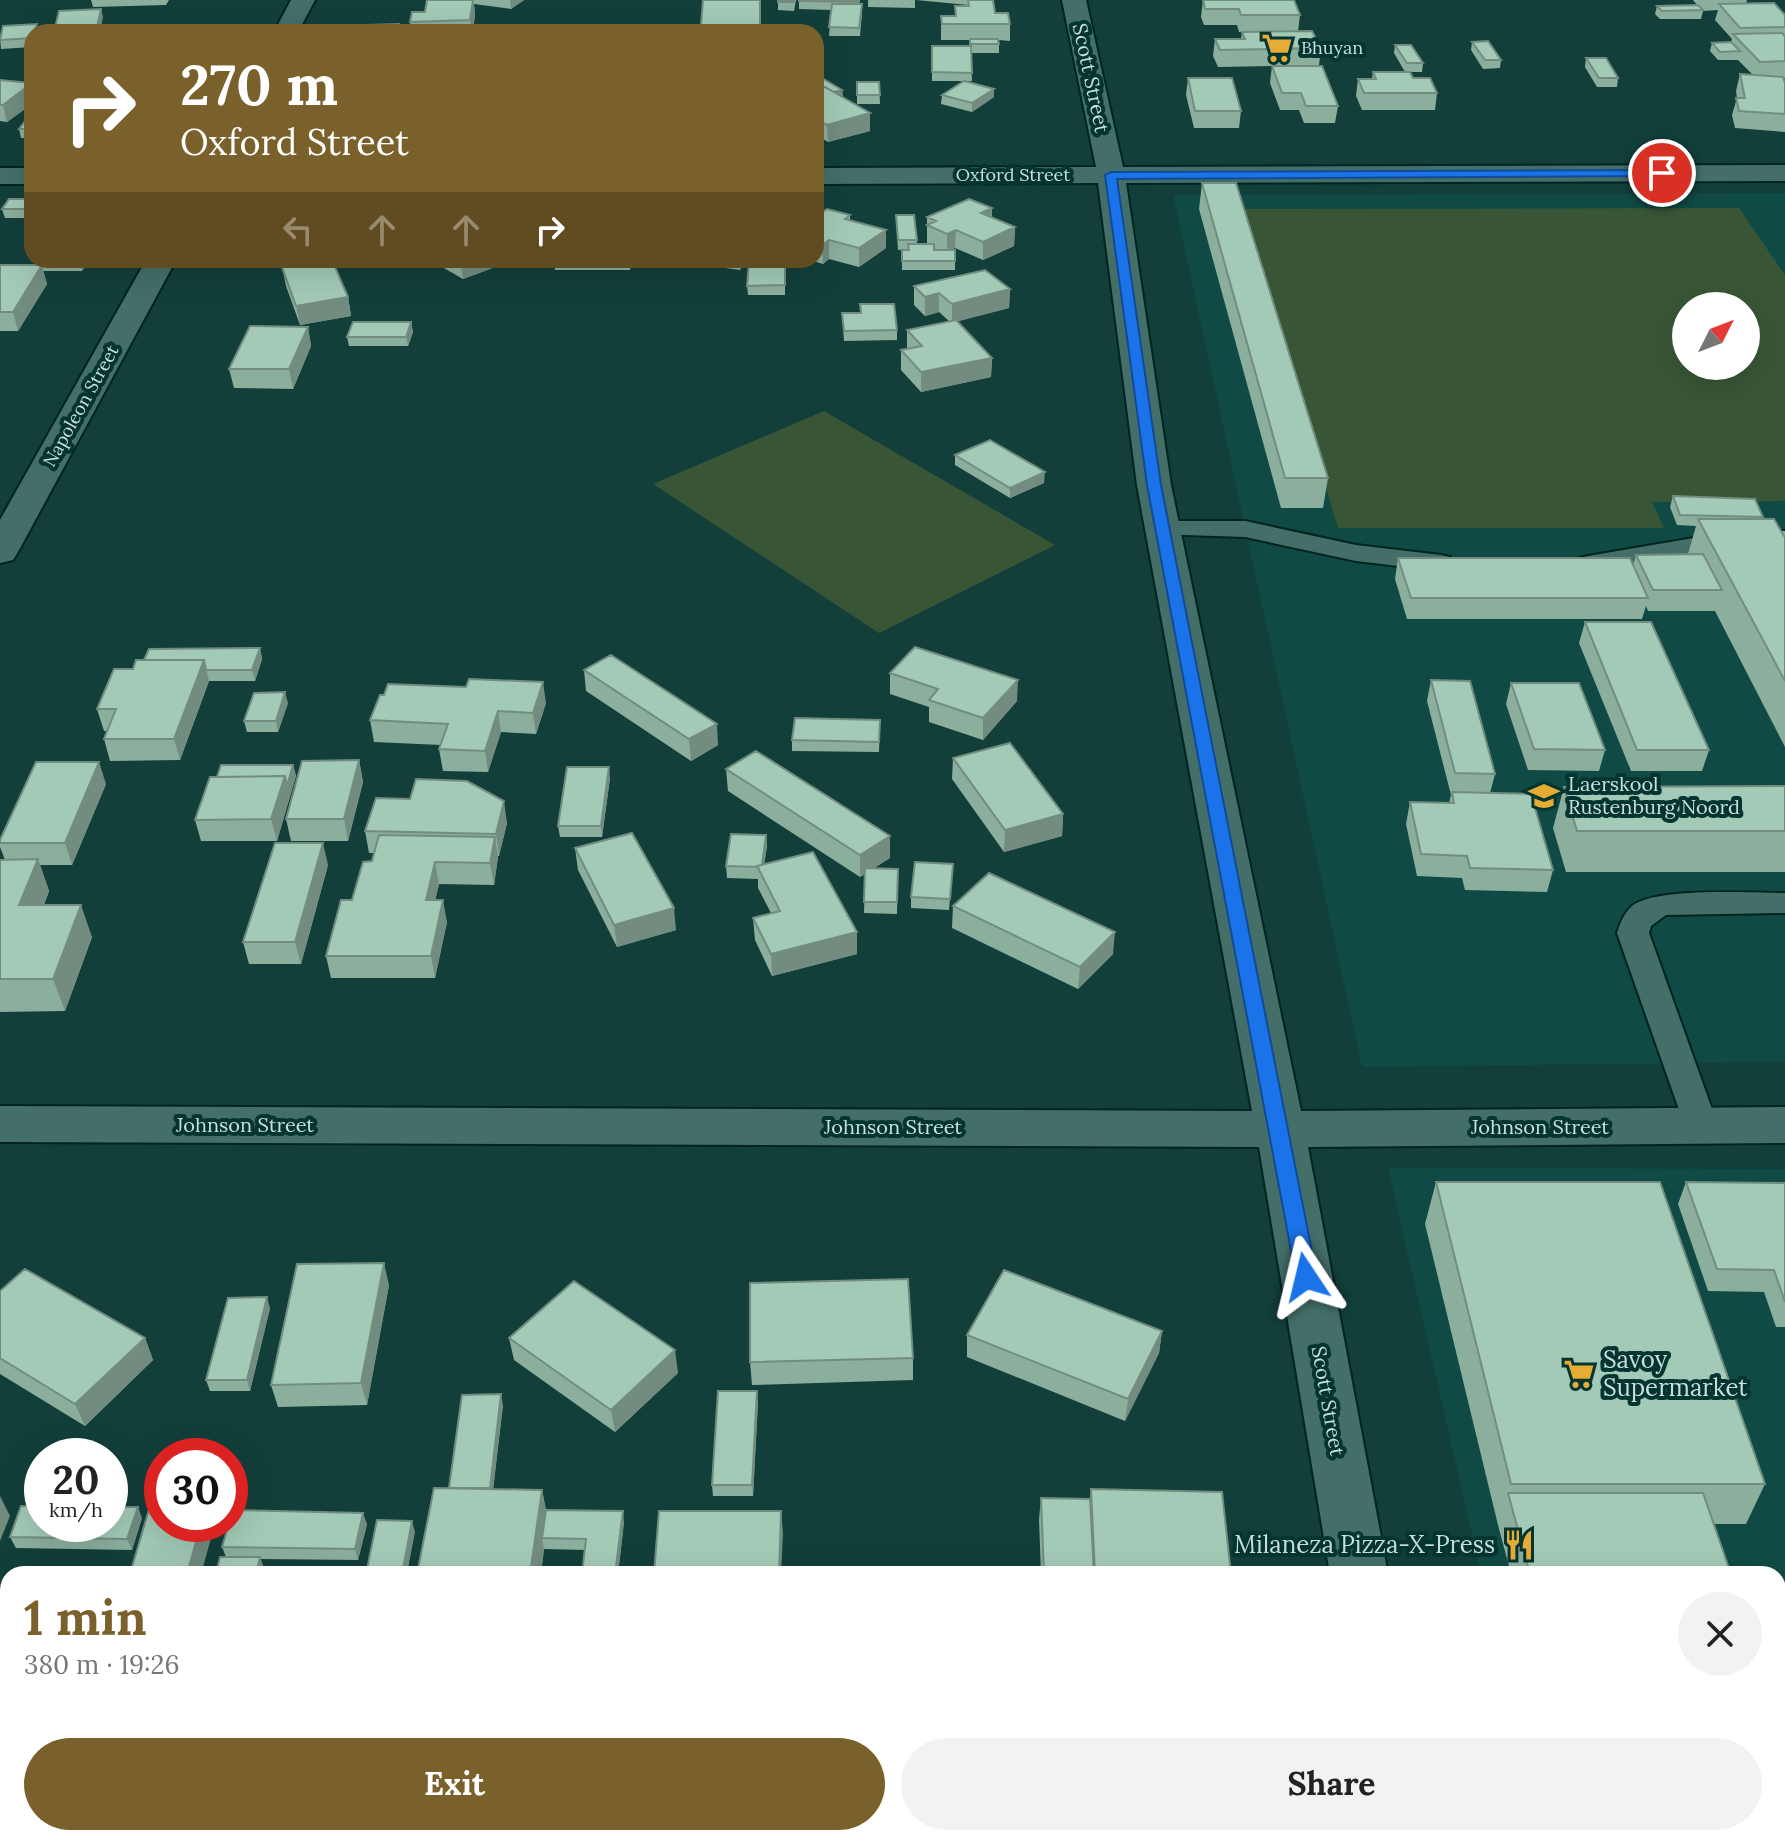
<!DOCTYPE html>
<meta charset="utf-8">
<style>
:root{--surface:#fff;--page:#f2f2f2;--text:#222;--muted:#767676;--accent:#7a602b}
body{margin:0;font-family:Lora,serif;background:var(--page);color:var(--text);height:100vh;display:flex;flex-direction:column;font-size:30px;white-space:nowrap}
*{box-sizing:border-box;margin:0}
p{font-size:26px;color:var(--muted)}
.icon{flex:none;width:44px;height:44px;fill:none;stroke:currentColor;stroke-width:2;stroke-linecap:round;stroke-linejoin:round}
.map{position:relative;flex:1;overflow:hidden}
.panel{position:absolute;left:0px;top:1566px;width:1786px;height:280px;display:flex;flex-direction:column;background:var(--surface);border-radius:24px 24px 0 0;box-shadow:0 8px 32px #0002}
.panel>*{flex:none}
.hud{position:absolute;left:24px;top:24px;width:800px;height:244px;border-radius:24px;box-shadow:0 8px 32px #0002;background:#7a602b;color:#fff;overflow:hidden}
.needle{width:52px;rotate:48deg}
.tools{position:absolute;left:1672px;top:292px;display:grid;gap:16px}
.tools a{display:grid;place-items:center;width:88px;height:88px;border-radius:50%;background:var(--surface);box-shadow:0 8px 32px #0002;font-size:40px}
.speed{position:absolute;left:24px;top:1438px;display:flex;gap:16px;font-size:40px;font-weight:700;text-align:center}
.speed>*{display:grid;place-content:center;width:104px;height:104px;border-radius:50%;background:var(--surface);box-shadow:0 8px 32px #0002;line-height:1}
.speed small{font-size:20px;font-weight:400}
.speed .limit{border:12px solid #d22;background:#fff;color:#111}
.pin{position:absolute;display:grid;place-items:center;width:68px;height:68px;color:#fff;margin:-34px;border:4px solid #fff;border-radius:50%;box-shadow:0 2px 8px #0007}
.me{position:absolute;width:88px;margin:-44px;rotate:350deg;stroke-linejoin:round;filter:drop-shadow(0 0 6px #0008)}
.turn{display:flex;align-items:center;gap:28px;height:168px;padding:0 24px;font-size:36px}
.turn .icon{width:104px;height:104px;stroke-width:2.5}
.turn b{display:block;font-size:56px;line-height:68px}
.lanes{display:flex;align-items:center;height:76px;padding:0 24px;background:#0003;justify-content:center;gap:40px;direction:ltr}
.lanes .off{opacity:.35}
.round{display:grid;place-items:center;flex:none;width:84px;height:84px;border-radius:42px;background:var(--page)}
.overview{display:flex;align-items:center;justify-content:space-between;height:136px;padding:0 24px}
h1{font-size:48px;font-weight:700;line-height:60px;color:var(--accent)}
.cta{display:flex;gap:16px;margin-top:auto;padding:16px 24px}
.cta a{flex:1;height:92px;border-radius:48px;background:var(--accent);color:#fff;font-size:32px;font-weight:700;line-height:92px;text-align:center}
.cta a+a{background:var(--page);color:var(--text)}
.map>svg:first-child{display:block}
.built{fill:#0f4b44;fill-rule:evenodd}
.green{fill:#385636;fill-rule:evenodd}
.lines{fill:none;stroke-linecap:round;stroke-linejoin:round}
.service-casing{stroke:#022420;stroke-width:4}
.minor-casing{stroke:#022420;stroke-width:4}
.service{fill:#436f68;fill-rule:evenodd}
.minor{fill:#436f68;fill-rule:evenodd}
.wall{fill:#8cae9d}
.shaded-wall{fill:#728d80}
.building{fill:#a3cab7;stroke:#728d80;stroke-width:2}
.route{fill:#1a73e8;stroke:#114b97;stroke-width:2}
.labels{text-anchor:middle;stroke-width:8;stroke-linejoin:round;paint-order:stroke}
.far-poi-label{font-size:18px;fill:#c8dfdb;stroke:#043530;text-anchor:start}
.far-street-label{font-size:18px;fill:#c8dfdb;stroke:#043530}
.street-label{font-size:20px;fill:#c8dfdb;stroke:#043530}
.poi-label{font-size:20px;fill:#c8dfdb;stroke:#043530;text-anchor:start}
.near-poi-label{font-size:24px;fill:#c8dfdb;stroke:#043530;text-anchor:start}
</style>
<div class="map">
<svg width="1785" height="1846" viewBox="0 0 1785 1846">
<rect width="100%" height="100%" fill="#123f3a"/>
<path class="built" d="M1785 193V1062L1362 1067 1173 195ZM1686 306H1746V366H1686Z
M1388 1168 1785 1169V1846H1544L1542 1838H1778V1574H1481Z"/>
<path class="green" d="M1739 208 1785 275V501L1652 502 1664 528H1338L1244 209ZM1686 306H1746V366H1686Z
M824 411 1055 545 879 633 653 484Z"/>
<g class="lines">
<g class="service-casing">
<path id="service" d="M1164 521H1245L1356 545 1441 555 1450 557 1454 563 1450 569 1441 571 1356 561 1245 537 1155 534 1151 529 1155 524Z
M1785 531V547L1717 550 1588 572 1579 570 1575 564 1579 558 1588 556 1717 534Z
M1785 893V913L1666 915 1651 926 1649 933 1718 1126 1712 1135 1700 1139 1688 1135 1617 933C1620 923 1624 913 1632 906 1656 887 1751 893 1785 893Z"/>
</g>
<g class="minor-casing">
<path id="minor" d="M291 0H315L298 32H274Z
M1062 0H1086L1123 167 1785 165V181L1126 183 1171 485 1301 1111 1785 1107V1143L1308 1147 1388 1574H1330L1259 1147 0 1142V1106L1252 1111 1137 485 1098 183 816 184V168L1096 167Z
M0 168H32V184H0Z
M146 260H176L18 552 13 560 0 563V520Z
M1375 1838H1439L1440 1846H1376Z"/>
</g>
<use href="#service" class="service"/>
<use href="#minor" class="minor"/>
</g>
<path class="wall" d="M91 0H169L166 5 93 7Z
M427 0H524L511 9 474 4 475 14 473 32H412L410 22 425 12Z
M760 0 761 32H701V25Z
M778 0H796L794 11 778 10Z
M799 0H859L862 13 860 36H829L831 10 799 9Z
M868 0H915V8L868 7Z
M916 0H993L995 13 1010 24V41L999 40V53H971L972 81H932V46H969L970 40H941V16H955V6H968V5Z
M1203 0 1300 15 1298 32 1321 48 1319 65 1218 67 1213 56 1215 39H1241L1242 32H1295H1239L1237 25H1204L1201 17Z
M1693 0H1747L1746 3 1785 15V78H1784L1785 83V132L1735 128 1732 115 1737 98 1736 91 1740 74 1753 75 1738 60H1718L1710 51 1712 43 1731 42 1732 39 1715 20 1718 10 1703 11 1701 19H1660L1655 14 1657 6 1697 5Z
M32 32V47L1 49 0 37Z
M1472 42 1501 60 1500 68 1483 69 1471 50Z
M1395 45 1423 63 1422 72H1410L1413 78 1437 93 1435 110H1362L1356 96 1358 79H1372L1373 72H1405L1394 53Z
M1586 58 1618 78 1617 87H1597L1585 67Z
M1272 66 1338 106 1335 123H1304L1299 110H1280L1270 83Z
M1188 78 1241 111 1239 128H1194L1186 95Z
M816 79 842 90 843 97 870 113V131L828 142 816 135Z
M0 80 32 83V104L7 122 0 121Z
M857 82H879L880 104H857Z
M942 95 994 97 972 112 941 104Z
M32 117V138H21L19 129Z
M1202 183 1328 478 1323 508H1281L1199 209Z
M32 199V218H5L2 209Z
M992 208V217L1015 227 1014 246 983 260 955 248 951 250H955V270H902V250L908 249 898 250 896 215 917 240V244L927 243V217Z
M850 215V220L886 230V248L859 267 829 259 823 264 810 260H816V216Z
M42 260H89L82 271H43L47 284 18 331H0V265H42L41 262Z
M430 260H511V261L463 279Z
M554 260H632L630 270H555Z
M666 260H747L740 270Z
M785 261V295H748L747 286Z
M282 267 348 297 351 316 300 325 286 286Z
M914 286 1010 289 1009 308 957 321 992 358 991 377 921 392 901 370V350L907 349V330L950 322 939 312 925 316 914 305Z
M860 304 897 330V340L844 341 842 313H860Z
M411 322 413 332 408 346H349L347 337Z
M308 327 311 346 293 389 234 388 229 369Z
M955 455 1044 483 1010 498 955 465Z
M1673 496 1763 517V519L1780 531H1785V747L1715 611H1648L1646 606 1642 619H1407L1395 579 1398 558 1633 566 1636 555 1688 554 1696 526 1677 525 1670 507Z
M1585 622 1709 750 1702 771H1631L1579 643Z
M260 648 262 659 255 681H209L180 760 110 761 104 739 107 731H104L97 709 133 669 144 660Z
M584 670 718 745 691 761 586 691Z
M890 673 1017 701 983 740 929 722V707L890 694Z
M1431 680 1495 774 1490 793 1553 870 1547 892 1465 890 1462 878 1417 876 1406 824 1410 802 1449 803 1451 795 1427 701Z
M1511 683 1605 750 1599 771 1528 770 1506 704Z
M288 703 278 732H247L244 721Z
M546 703 536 734 501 732 488 772 443 771 439 749 441 745 374 742 370 720Z
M880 720 879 752 792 751V740Z
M953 758 1063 814 1062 836 1004 852 952 779Z
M359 760 363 782 348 841H291L286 819Z
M293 765 296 776 277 841H201L195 820 217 777Z
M726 769 890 836V858L874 868 898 869 897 914 864 913 865 874 860 877 728 791Z
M610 778 602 837H560L558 826Z
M106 784 72 865H40L49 891 44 905 92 937 65 1011 0 1012V860H5L0 847V840Z
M1785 786V872H1566L1553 828 1564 787Z
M507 823 499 856H498L494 885 439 884 435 900 447 922 435 978H331L326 956 372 861 374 853H369L365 831Z
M766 835 767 846 764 864 857 932V954L772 976 755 940 753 918 771 913 758 888V879L727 878 726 866Z
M575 848 676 930 617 947 578 870Z
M953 864 949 910 911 908V897Z
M328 865 301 964H249L243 942Z
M953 906 1113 954 1078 989 952 928Z
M1436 1182 1765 1484 1746 1524H1714L1731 1574H1511L1498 1525 1425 1224Z
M1686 1182 1785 1183V1327H1776L1764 1292 1708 1291 1678 1204Z
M389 1285 367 1405 278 1407 271 1385Z
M0 1291 145 1338 153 1360 85 1426 0 1374Z
M270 1308 250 1391H210L206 1380Z
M1162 1331 1159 1353 1125 1421 967 1357V1335Z
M509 1338 678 1373 615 1432 514 1360Z
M913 1358V1380L752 1385 750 1362Z
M758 1402 753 1496H713L712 1485Z
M503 1405 493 1489 542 1490 546 1510 624 1522 618 1574H582L585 1550 544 1549 541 1574 449 1488Z
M1091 1489 1231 1574H1041L1039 1519 1041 1498 1090 1499Z
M142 1518 132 1550 16 1548 10 1537Z
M367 1524 358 1560 260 1559 264 1568 262 1574H216L226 1557 222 1547Z
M866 1838H981L985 1846H870Z"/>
<path class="shaded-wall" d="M473 0 475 14 473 32H472L470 20Z
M510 0H524L511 9Z
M101 9 103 17 100 32H96Z
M32 83V104L7 122 3 105Z
M994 89V97L972 112V103Z
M842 90 843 99 823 95Z
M870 113V131L828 142 827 125Z
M992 208 991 227 981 213Z
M1015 227 1014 246 983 260V242Z
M886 230V248L859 267V248Z
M956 230 955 248 947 252V234Z
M829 240V259L823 264 822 245Z
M81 260H89L82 271 80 262Z
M460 260H511V261L463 279Z
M739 260H747L740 270Z
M42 265 47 284 18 331 13 312Z
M1010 289 1009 308 952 323V304Z
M939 293V312L925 316V297Z
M348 297 351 316 300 325 296 306Z
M411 322 413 332 408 346 406 337Z
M308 327 311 346 293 389 289 369Z
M992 358 991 377 921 392V372Z
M1045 472 1044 483 1010 498V488Z
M260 648 262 659 255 681 252 670Z
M204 660 209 681 180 760 174 739Z
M1018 680 1017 701 983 740V718Z
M543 682 546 703 536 734 533 713Z
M285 692 288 703 278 732 276 721Z
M498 711 501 732 488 772 485 751Z
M717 724 718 745 691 761 689 739Z
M359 760 363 782 348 841 344 819Z
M99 762 106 784 72 865 65 843Z
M293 765 296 776 277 841 271 819 285 776Z
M609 767 610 778 602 837 601 826Z
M504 801 507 823 499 856 496 834Z
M1063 814 1062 836 1004 852 1005 830Z
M766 835 767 846 762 879V868Z
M890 836V858L860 877V855Z
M495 837 498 858 494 885 490 863Z
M323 843 328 865 301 964 295 942Z
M38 859 49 891 31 938 19 905Z
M435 862 439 884 430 922 426 900Z
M443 900 447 922 435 978 431 956Z
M81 905 92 937 65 1011 53 979Z
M674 908 676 930 617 947 614 925Z
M857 932V954L772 976 771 954Z
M1115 932 1113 954 1078 989 1080 967Z
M384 1263 389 1285 367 1405 361 1383Z
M267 1297 270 1308 250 1391 247 1380Z
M1162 1331 1159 1353 1125 1421 1128 1399Z
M145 1338 153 1360 85 1426 75 1404Z
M675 1350 678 1373 615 1432 611 1410Z
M757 1391 758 1402 753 1496 752 1485Z
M501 1394 503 1405 492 1499 490 1488Z
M542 1490 548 1521 542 1538 544 1549 541 1574H530Z
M0 1496 10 1516 0 1541Z
M138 1507 142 1518 132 1550 127 1539Z
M623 1511 624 1522 618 1574H615Z
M781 1511 783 1533 781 1574H779Z
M363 1513 367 1524 358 1560 355 1549Z
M412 1521 415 1532 407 1574H402Z
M201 1524H215L201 1574H187Z
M260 1557 264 1568 262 1574H256Z
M83 1838H98L96 1846H81Z"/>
<path class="building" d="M427 0H473L470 20 410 22 412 12H425Z
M703 0H760V25H701Z
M778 0H794V2H778Z
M799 0H859V2L799 1Z
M968 0H993L995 13H1008L1010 24H942L941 16H956L955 6H969Z
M1203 0H1294L1300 15H1241L1239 9H1205Z
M1774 3 1785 15V27L1740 28 1719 4Z
M832 4H862L859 28 829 27Z
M1698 5 1703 10 1662 11 1657 6Z
M101 9 96 32H54L59 11Z
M37 24 34 32H32V38L0 40 3 26Z
M399 24 396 32H364L367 25Z
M1312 31 1321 48 1220 50 1215 39H1245L1242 32Z
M1782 33 1785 36V61L1760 62 1733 34Z
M970 39H998L999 44H970Z
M1488 41 1501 60H1485L1472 42Z
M1731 42 1740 51 1720 52 1712 43Z
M1395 45H1411L1423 63H1407Z
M932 46H971L972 73 932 72Z
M1586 58H1606L1618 78H1599Z
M1272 66H1322L1338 106H1306L1301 93H1282Z
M1373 72H1410L1413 78H1430L1437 93H1364L1358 79H1376Z
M1740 74 1783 77 1785 83V114L1739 111 1736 98H1745Z
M822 78 842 90 834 92 825 87 816 89V79Z
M1188 78H1232L1241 111H1195Z
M0 80 32 83 3 105H0Z
M964 81 994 89 972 103 942 95Z
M857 82H879L880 95H857Z
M825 87 870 113 827 125 816 118V89Z
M28 117H32V129H19Z
M1202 183H1236L1328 478H1285Z
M9 199H32V209H2Z
M969 199 992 208 981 213 1015 227 983 242 956 230 947 234 927 225 936 221 927 217Z
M827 209 850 215 845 219 886 230 859 248 829 240 822 245 816 243V216Z
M896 215H914L917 240H898Z
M908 244H934V250H955V261H902V250H909Z
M42 260H81L80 262H41Z
M326 260H332L348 297 296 306 282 267Z
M749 261H785V285L747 286Z
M0 265H42L13 312H0Z
M985 270 1010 289 952 304 939 293 925 297 914 286Z
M860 304H894L897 330 844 331 842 313H861Z
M956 320 992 358 921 372 901 350 922 346 907 330Z
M353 322H411L406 337H347Z
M250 326 308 327 289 369H229Z
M990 440 1045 472 1010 488 955 455Z
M1673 496 1755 499 1763 517 1680 515Z
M1698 519H1774L1784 536H1785V681Z
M1703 554 1722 590H1653L1636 555Z
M1398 558H1630L1648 598H1411Z
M1585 622H1651L1709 750H1637Z
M915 647 1018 680 983 718 929 700 938 689 890 673Z
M260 648 252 670H206L204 660H144L149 649Z
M611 655 717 724 689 739 584 670Z
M136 660H204L174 739H104L116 709H97L114 669H133Z
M469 679 543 682 533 713 498 711 485 751 439 749 448 724 370 720 380 695H384L388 684 466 687Z
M1431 680 1470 681 1495 774 1455 773Z
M1511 683H1579L1605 750 1534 749Z
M285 692 276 721H244L254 693Z
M795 718 880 720 879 742 792 740Z
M1010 743 1063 814 1005 830 953 758Z
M756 751 890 836 860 855 726 769Z
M359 760 344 819H286L302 761Z
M36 762H99L65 843H0V840Z
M221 765H293L287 786 285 776 217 777Z
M567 767H609L601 826H558Z
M285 776 271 819 195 820 210 777Z
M416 779 467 781 504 801 496 834 365 831 376 798 410 799Z
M1785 786V831H1577L1564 787Z
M1452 792 1531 794 1553 870 1470 868 1467 856 1421 854 1410 802 1454 803Z
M632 833 674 908 614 925 575 848Z
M731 834 766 835 762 865 757 866 758 867 726 866Z
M379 835 495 837 490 863 435 862 426 900H443L431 956H326L341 900H352L363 862 372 861Z
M275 843H323L295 942H243Z
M813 852 857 932 771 954 753 918 780 911 757 866Z
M38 859 19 905H81L53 979H0V860Z
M915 862 953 864 950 899 911 897Z
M865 868 898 869 897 902H864Z
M989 873 1115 932 1080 967 953 906Z
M1436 1182H1660L1765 1484H1511Z
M1686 1182 1785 1183V1302L1774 1270 1717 1269Z
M384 1263 361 1383 271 1385 297 1264Z
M25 1269 145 1338 75 1404 0 1358V1291Z
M1004 1270 1162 1331 1128 1399 967 1335Z
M908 1279 913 1358 750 1362V1283Z
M574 1281 675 1350 611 1410 509 1338Z
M267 1297 247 1380H206L228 1298Z
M718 1391H757L752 1485H712Z
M501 1394 490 1488H449L462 1395Z
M434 1488 542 1490 530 1574H417Z
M1091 1489 1222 1492 1231 1574H1095Z
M1508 1493H1703L1731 1574H1530Z
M1041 1498 1090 1499 1094 1574H1044Z
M152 1499H162V1524H201L187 1574H130Z
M21 1506H42V1524H110V1507H138L127 1539 10 1537Z
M233 1510 363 1513 355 1549 222 1547Z
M546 1510 623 1511 615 1574H582L586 1539 542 1538Z
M659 1511H781L779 1574H654Z
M377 1520 412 1521 402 1574H366Z
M220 1557H260L256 1574H216Z
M0 1804H8V1838H83L81 1846H0Z
M174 1838H300L302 1839 299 1846H171Z
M425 1838H528L529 1846H426Z
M645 1838H783V1846H644Z
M875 1838H981L985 1846H879Z"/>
<path class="route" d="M1662 170 1668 173 1666 176 1117 179 1161 485 1317 1277 1314 1283 1306 1285 1299 1283 1296 1277 1147 485 1105 175 1111 172Z"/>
<defs>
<g id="supermarket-bare" transform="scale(2.4)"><path d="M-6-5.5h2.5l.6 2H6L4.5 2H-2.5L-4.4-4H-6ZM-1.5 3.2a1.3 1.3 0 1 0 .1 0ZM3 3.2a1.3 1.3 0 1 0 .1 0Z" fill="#e6ac36" stroke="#043530" stroke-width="2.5" paint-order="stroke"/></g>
<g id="school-bare" transform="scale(2.4)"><path d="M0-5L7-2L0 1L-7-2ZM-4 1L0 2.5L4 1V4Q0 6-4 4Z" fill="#e6ac36" stroke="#043530" stroke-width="2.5" paint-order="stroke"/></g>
<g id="restaurant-bare" transform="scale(2.4)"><path d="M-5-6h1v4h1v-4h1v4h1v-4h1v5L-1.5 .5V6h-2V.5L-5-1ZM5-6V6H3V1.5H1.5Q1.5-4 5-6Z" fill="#e6ac36" stroke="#043530" stroke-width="2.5" paint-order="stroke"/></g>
</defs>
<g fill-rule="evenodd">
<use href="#supermarket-bare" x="1277" y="48"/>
<use href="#school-bare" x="1544" y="796"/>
<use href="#supermarket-bare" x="1579" y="1374"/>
<use href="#restaurant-bare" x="1519" y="1545"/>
</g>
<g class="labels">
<g class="far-poi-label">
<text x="1301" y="54">Bhuyan</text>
</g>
<g class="far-street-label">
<text x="1013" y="181">Oxford Street</text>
<text transform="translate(81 406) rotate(-61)" y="6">Napoleon Street</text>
</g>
<g class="street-label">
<text transform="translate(1091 78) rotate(78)" y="7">Scott Street</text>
<text x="245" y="1132">Johnson Street</text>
<text x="893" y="1134">Johnson Street</text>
<text x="1540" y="1134">Johnson Street</text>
<text transform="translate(1328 1401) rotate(80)" y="7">Scott Street</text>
</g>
<g class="poi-label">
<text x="1568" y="791">Laerskool<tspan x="1568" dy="23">Rustenburg Noord</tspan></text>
</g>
<g class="near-poi-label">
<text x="1603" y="1368">Savoy<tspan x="1603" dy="28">Supermarket</tspan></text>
<text x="1495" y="1553" text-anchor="end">Milaneza Pizza-X-Press</text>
</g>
</g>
</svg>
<div class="tools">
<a><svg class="needle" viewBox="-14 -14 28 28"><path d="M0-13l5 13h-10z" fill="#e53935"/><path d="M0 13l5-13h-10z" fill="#767676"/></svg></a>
</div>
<div class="speed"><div>20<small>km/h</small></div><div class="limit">30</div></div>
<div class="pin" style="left:1662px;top:173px;background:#d93025"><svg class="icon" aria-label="arrive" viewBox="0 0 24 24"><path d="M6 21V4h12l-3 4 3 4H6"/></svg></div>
<svg class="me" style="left:1306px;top:1277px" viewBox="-20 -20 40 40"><path d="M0-17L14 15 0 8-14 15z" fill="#1a73e8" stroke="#fff" stroke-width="4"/></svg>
<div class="hud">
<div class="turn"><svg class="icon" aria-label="right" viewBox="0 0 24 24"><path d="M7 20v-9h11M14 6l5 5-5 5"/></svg><div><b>270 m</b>Oxford Street</div></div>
<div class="lanes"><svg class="icon off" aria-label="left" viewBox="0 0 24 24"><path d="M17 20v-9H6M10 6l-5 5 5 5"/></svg><svg class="icon off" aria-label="ahead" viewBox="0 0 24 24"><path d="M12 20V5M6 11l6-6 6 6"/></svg><svg class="icon off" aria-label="ahead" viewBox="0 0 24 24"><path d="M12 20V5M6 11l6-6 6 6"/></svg><svg class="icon" aria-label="right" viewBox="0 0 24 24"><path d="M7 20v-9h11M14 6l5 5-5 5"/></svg></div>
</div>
<section class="panel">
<div class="overview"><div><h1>1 min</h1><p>380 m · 19:26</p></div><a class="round"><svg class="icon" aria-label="close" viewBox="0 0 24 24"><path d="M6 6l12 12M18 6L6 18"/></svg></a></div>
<div class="cta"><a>Exit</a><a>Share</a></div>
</section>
</div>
